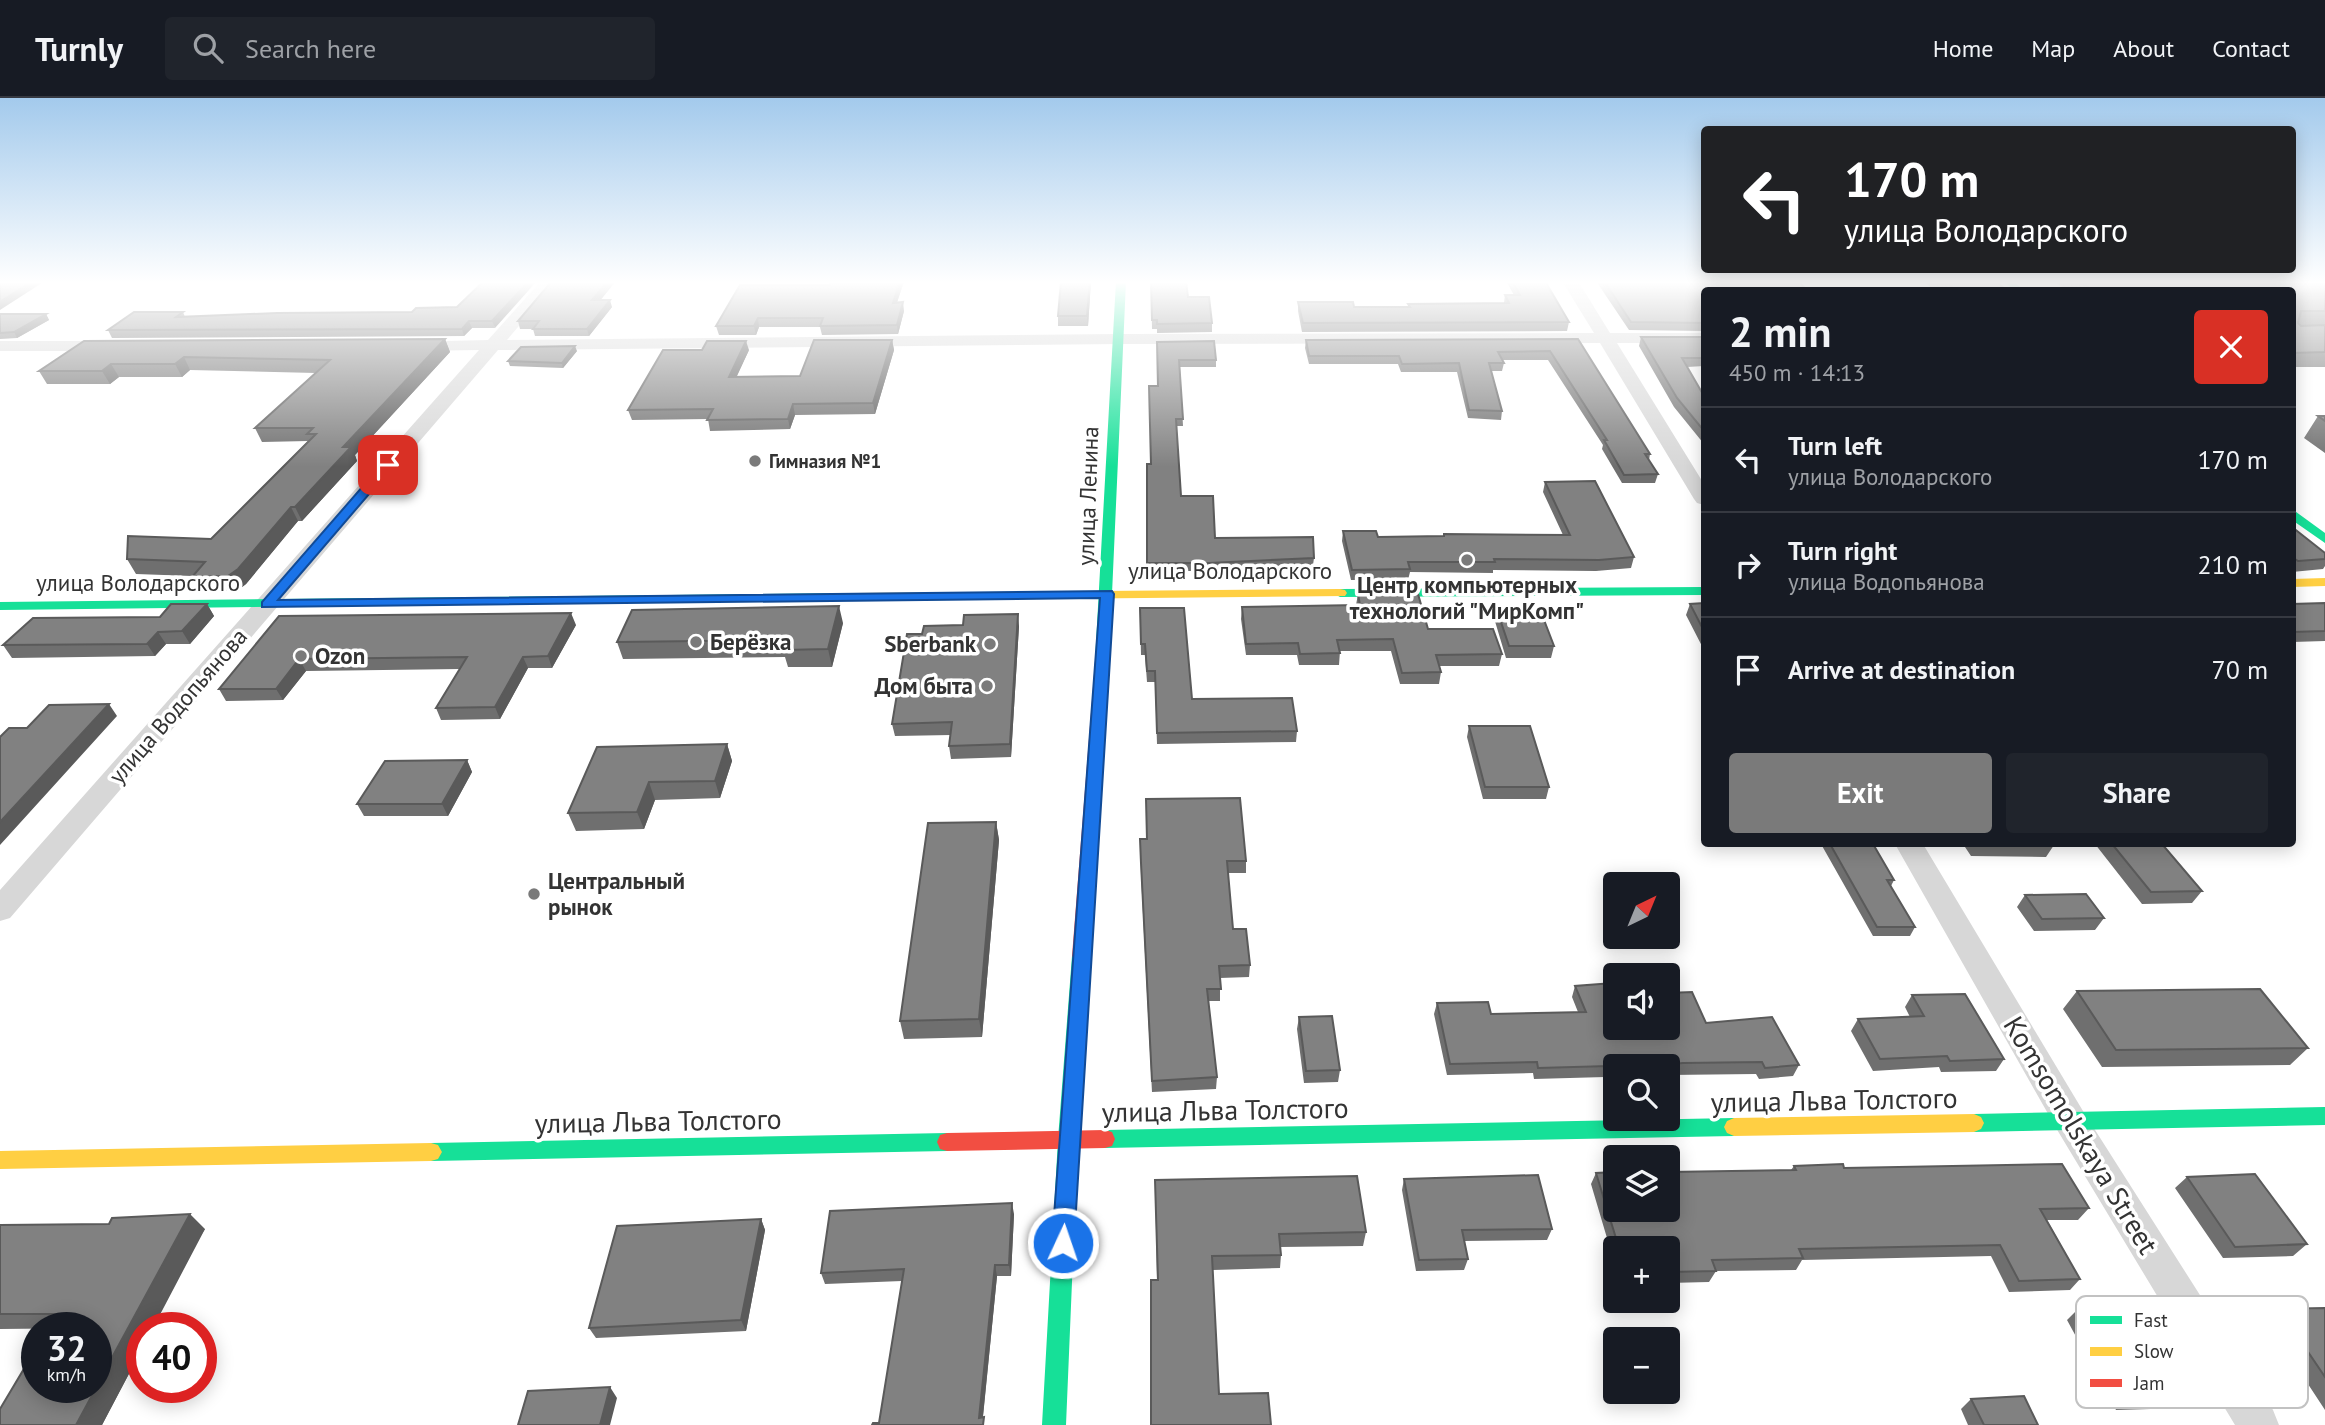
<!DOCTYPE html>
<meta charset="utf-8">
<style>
:root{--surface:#171b24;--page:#20242c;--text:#f1f3f6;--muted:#9ea1a6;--line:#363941;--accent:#7a7a7a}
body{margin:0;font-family:"PT Sans",sans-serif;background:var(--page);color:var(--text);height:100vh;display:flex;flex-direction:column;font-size:26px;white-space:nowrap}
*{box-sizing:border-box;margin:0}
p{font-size:23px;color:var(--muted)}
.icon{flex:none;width:38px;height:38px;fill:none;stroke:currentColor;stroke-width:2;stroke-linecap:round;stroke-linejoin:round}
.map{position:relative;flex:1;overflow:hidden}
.drawer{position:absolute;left:1701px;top:189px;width:595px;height:560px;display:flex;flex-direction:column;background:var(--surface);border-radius:7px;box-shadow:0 4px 18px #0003}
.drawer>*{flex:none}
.hud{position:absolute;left:1701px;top:28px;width:595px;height:147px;border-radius:7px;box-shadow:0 4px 18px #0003;background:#202124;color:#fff;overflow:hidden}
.needle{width:46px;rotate:43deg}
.tools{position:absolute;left:1603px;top:774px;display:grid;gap:14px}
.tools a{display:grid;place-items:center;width:77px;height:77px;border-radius:7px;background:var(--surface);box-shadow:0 4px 18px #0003;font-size:35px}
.speed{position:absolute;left:21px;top:1214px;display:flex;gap:14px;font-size:35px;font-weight:700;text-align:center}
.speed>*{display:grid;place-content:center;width:91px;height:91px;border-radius:50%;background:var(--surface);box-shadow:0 4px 18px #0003;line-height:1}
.speed small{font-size:18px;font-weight:400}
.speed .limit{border:10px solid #d22;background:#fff;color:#111}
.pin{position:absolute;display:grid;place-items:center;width:60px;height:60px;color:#fff;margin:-30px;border-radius:14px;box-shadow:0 4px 10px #0006}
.me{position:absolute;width:77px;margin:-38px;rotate:3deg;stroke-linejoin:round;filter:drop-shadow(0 0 5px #0008)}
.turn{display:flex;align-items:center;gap:24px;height:147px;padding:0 28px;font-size:32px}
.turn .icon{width:91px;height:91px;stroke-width:2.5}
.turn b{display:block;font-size:49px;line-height:60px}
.round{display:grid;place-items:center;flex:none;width:74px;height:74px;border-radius:7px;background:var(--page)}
.summary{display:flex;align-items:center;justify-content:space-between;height:119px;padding:0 28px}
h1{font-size:42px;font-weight:800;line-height:52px}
.cta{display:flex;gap:14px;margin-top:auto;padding:14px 28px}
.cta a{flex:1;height:80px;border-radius:7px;background:var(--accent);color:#fff;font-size:28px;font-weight:800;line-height:80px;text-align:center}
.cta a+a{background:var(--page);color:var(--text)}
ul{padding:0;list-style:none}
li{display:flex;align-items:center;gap:21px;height:105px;padding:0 28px;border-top:2px solid var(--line)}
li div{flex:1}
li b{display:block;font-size:26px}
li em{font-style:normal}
header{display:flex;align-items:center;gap:42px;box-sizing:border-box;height:98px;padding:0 35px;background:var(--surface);border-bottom:2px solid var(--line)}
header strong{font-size:33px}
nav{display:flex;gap:38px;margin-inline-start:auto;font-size:24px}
.search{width:490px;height:63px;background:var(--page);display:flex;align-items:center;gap:18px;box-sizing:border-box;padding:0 24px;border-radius:7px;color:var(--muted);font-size:26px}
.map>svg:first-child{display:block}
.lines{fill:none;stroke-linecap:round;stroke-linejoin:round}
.street{fill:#d7d7d7;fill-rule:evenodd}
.fast{fill:#16e098;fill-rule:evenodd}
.slow{fill:#ffcf43;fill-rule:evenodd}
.jam{fill:#f24e42;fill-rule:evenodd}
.wall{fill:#6f6f6f}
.shaded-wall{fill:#5a5a5a}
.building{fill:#818181;stroke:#5a5a5a;stroke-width:2}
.route{fill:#1a73e8;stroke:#114b97;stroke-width:2}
.poi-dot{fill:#7a7a7a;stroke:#fff;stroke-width:2.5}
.labels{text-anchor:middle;stroke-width:7;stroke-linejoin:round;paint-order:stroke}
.far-poi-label{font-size:19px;font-weight:bold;fill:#333;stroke:#fff;text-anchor:start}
.street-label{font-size:23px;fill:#333;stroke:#fff}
.poi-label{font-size:23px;font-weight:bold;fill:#333;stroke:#fff;text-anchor:start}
.near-street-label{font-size:28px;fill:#333;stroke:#fff}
.key{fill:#fff;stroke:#c2c2c2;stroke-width:2}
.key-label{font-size:19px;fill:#333}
</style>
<header>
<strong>Turnly</strong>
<div class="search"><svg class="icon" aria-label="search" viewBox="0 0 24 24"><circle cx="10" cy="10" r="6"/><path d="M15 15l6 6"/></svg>Search here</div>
<nav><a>Home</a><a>Map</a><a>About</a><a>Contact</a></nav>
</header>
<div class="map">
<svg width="2325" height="1327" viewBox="0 0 2325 1327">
<rect width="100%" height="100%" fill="#fff"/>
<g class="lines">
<path class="street" d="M541 183H557L507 242 1118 236 1594 235 1562 183H1578L1610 235H1704V245H1617L1704 386V407L1697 405 1694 401 1600 245 1118 246 498 252 10 820 0 823V792L479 252 411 253 405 252 403 248 405 244 488 242Z
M0 243H110L118 248 110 253H0Z
M1895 746H1923L2083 1013 2273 1312 2279 1327H2235L2059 1035Z"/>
<path class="fast" d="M1116 183H1126L1109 563 1102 567 1095 563Z
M2002 183H2013L2024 192H2014Z
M2292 411 2325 435V445L2292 422Z
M1704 489V497L1340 499 1333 495 1340 491Z
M855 495 860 496 862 499 860 502 0 512V504Z
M1081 851 1087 853 1090 858 1078 1041 1066 1327H1042L1058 1041 1072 858 1075 853Z
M2325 1009V1027L1974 1034 1967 1031 1964 1025 1967 1019 1974 1016Z
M1734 1020 1741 1023 1744 1029 1741 1035 1734 1038 1105 1050 1098 1048 1095 1041 1098 1034 1105 1032Z
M947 1035 954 1037 957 1044 954 1051 947 1053 431 1063 424 1061 420 1054 424 1047 431 1045Z"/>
<path class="slow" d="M2325 480V488L2292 489V481Z
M1340 491 1345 492 1347 495 1345 498 855 503 848 499 855 495Z
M1974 1016 1981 1019 1984 1025 1981 1031 1974 1034 1734 1038 1727 1035 1724 1029 1727 1023 1734 1020Z
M431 1045 438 1047 442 1054 438 1061 431 1063 0 1071V1053Z"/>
<path class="jam" d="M1102 559 1109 563 1090 858 1087 863 1081 865 1075 863 1072 858 1095 563Z
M1105 1032 1112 1034 1115 1041 1112 1048 1105 1050 947 1053 940 1051 937 1044 940 1037 947 1035Z"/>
</g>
<path class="wall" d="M484 183 495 230H472L464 238 112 240 108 232 183 214 185 219 412 214 457 209Z
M552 183H616L600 202 612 209 589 238H535L533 231H520L518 223Z
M831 183H904L897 205 904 213 898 236 822 237 820 229H759L756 237H719L716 228 830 187Z
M1061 183H1091L1088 228H1058V218Z
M1151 183 1188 199 1212 225V234L1157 235V231H1152Z
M1506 183H1545L1569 224 1567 233 1302 234 1298 213V204L1354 209H1408V206L1504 205 1505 197H1514Z
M1596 183H1798L1704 192V233L1629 232Z
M1923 183H1995L2005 191 2009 192H1934Z
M2054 183H2325V227H2300H2325V269H2292V192H2066Z
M0 216H46L49 222 17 240 0 241Z
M1641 239H1704V268L1687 269 1704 298V346L1674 309 1639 248Z
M445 241 450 254 355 357 357 363 302 423H298L246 486 237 493H200L192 478 136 476 127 461 211 441 308 343 262 344 255 330 316 275 190 272 182 279H119L110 286H47L39 273 84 243Z
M1578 241 1650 356 1649 362 1658 376 1655 385H1622L1602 351 1603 347 1548 262H1502L1504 265 1502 273H1491L1502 313 1501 322 1468 320 1457 274H1401L1398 266H1309L1305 250 1306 242Z
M892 242 894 252 875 316 795 317 790 331 710 333 708 321 632 322 628 312 749 252 736 279 800 278Z
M1157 244 1216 262V269H1180L1183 328H1176L1181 398 1215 440 1314 460 1313 467 1209 473H1147V366H1150L1157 288Z
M577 253 563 270 510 268 508 263Z
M2318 318H2325V355L2304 340Z
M1545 384 1634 459 1631 470 1596 473 1493 472V475L1410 474 1408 482H1351L1342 443 1343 433 1378 439 1443 438 1444 436 1563 437 1543 394Z
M2292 429 2325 455V468L2323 471 2292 474Z
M1358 496 1428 531 1502 556 1499 568H1439L1441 574 1439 586H1400L1391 553H1340L1339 567H1299L1297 557H1246L1241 521 1242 509 1356 507Z
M1704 505V552L1686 517 1690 506Z
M2325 505V543L2292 544V506Z
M207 506 214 518 190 546H166L155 558 12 560 3 547 160 519Z
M1496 509 1554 548 1551 560H1506L1494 520Z
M1140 510 1192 601 1297 633 1296 644 1157 646 1155 584H1147L1145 557H1141Z
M279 518 576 527 552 570H528L500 621 441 622 436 610 460 571 306 573 283 602 226 603 219 591Z
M843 525 832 569H788L785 559 623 561 617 544Z
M1019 528 1011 659 951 661 949 648 951 637 895 638 892 626 922 536Z
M1469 628 1549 689 1546 701H1483L1467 639Z
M727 646 732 663 720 700 655 702 644 731 576 733 568 715Z
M467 662 472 674 448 718H364L357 706Z
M996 724 999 742 982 939 904 941 900 923Z
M1140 741 1246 763V775H1228L1233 831 1250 867 1249 879 1220 880V903H1208L1217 979 1216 991 1152 994 1141 777Z
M1821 746H1873L1894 782 1891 788 1915 829 1910 838H1873Z
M1963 746H2053L2054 747 2046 759 1971 758Z
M2095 746H2162L2202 793 2192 805 2142 806Z
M2025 797 2104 820 2095 832 2034 833 2017 809Z
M1575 888 1615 929 1706 925 1799 967 1793 978 1759 981 1756 976 1668 977V968H1615V982H1606L1605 979 1534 981 1533 975 1447 977 1434 916 1437 905 1491 916 1578 914 1572 899Z
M2077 893 2308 950 2290 967 2102 969 2063 911Z
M1912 897 2004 961 1996 973 1941 974 1939 969 1873 973 1851 933 1858 921 1910 919 1905 909Z
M1299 919 1340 972 1338 984 1304 985 1297 931Z
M1794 1068 1844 1070 2089 1110 2078 1122H2047L2080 1181 2070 1192 2009 1194 1991 1158 1802 1162 1796 1172 1716 1173 1709 1184 1668 1185V1150H1615V1167L1591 1086 1596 1075 1791 1072Z
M2187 1079 2307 1146 2293 1158 2223 1160 2175 1090Z
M1404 1081 1552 1131 1547 1142 1464 1143 1468 1161 1464 1172 1416 1173 1402 1092Z
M1155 1082 1366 1134 1363 1148 1280 1149 1281 1157 1280 1170 1213 1172 1151 1327 1157 1182Z
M1014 1116 1011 1178H997L983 1319 879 1325 902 1183 825 1186 821 1175Z
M761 1121 765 1132 746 1233 596 1240 589 1230Z
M0 1127 205 1131 142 1230V1251L102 1327 96 1230 0 1231Z
M2325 1210V1312L2266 1222 2279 1211Z
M2078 1211 2198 1300 2185 1310 2116 1312 2067 1222Z
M1971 1301 2038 1327H1968L1961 1311Z"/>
<path class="shaded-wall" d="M33 183H45L0 212V204Z
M529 183H537L495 230 492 223Z
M608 183H616L595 209 592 202Z
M900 183H904L894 213 893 205Z
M1090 183H1091L1088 228 1087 218Z
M610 202 612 209 589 238 587 231Z
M903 204 904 213 898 236 897 227Z
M46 216 49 222 17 240 14 234Z
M758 220 759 229 756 237 754 228Z
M469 223 472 230 464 238 462 231Z
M445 241 450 254 355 357 357 363 302 423 295 409 343 349Z
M892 242 894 252 875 316 873 305Z
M746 243 749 252 732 289 729 279Z
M575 248 577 253 563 270 562 265Z
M184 259 190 272 182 279 175 266Z
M111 266 119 279 110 286 102 273Z
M793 306 795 317 790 331 788 321Z
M291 409 298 423 246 486 237 493 228 478Z
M207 506 214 518 190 546 182 533Z
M839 508 843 525 832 569 828 551Z
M571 515 576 527 552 570 548 558Z
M1018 516 1019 528 1011 659 1010 646Z
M158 534 166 546 155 558 147 546Z
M523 559 528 570 500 621 495 609Z
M299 561 306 573 283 602 276 591Z
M109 606 117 618 0 747V724Z
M727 646 732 663 720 700 715 683Z
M467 662 472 674 448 718 442 706Z
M649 684 655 702 644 731 637 714Z
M996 724 999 742 982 939 979 921Z
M1012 1105 1014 1116 1011 1178 1009 1167Z
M190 1116 205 1131 153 1230H142V1251L102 1327H76Z
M761 1121 765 1132 746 1233 741 1222Z
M995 1167 997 1178 982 1327 979 1320Z
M610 1289 617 1300 610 1327H600Z"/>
<path class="building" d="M0 183H33L0 204Z
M484 183H529L492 223H469L462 231 108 232 134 214H183L176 219 277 215 412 214 416 210 457 209Z
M552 183H608L592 202H610L587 231H533L539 223H518Z
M831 183H900L893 205 903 204 897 227 820 228 823 220H758L754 228H716L740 187H830Z
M1061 183H1090L1087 218H1058Z
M1151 183H1186L1188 199H1209L1212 225 1157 226V222H1152Z
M1512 183H1545L1569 224 1303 225 1298 204H1353L1354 209H1410L1408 206 1509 205 1505 197H1520Z
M1604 183H1798L1807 192H1704V225L1631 224Z
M1945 183H1995L2005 191 2009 192H1957Z
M2079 183H2325V213H2301L2298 225 2301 228 2325 227V254L2292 255V192H2092Z
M0 216H46L14 234 0 235Z
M1641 239H1704V260H1682L1704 298V333L1677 300Z
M445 241 343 349H351L295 409H291L238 471 228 478 192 479 205 464 127 461 128 438 211 441 316 336H307L313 330H255L330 262 184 259 175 266H111L102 273H39L84 243Z
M1578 241 1650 356H1645L1658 376 1624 377 1604 342H1607L1550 253 1498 254 1504 265H1489L1502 313 1469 312 1459 265 1402 266 1399 258H1309L1306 242Z
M814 242H892L873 305 793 306 788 321 707 322 713 311 628 312 663 252H702L707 243H746L729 279 800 278Z
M1214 243 1216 262H1179L1183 321H1176L1181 398H1213L1215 440 1313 439 1314 460 1209 465H1147V366H1151L1149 288H1158L1157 244Z
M575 248 562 265 508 263 521 249Z
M2318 318H2325V323Z
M1595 383 1634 459 1599 462 1494 461 1495 464H1408L1410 471 1352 472 1343 433H1376L1378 439 1444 438V436L1570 437 1545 384Z
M2292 429 2325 455V461L2298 463 2292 459Z
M1358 496H1418L1428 531H1493L1502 556 1436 557 1441 574 1402 575 1393 541 1337 542 1340 555 1300 556 1298 545 1246 546 1242 509 1360 507Z
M1704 505V533L1690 506Z
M2325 505V533L2292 534V506Z
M171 506H207L182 533 158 534 147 546 3 547 33 520 160 519Z
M839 508 828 551 784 552 787 542 617 544 632 512Z
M1496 509H1539L1554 548H1509Z
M1140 510H1184L1192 601 1292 600 1297 633 1157 635 1155 573H1147L1145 546H1141Z
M571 515 548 558 523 559 495 609 436 610 467 559 299 561 276 591H219L279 518Z
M1018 516 1010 646 949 648 952 624 892 626 907 536H922L924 528 963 527 964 517Z
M109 606 0 724V639L9 630H27L49 607Z
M1469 628H1530L1549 689H1485Z
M727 646 715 683 649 684 637 714 568 715 597 649Z
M467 662 442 706H357L385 663Z
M1240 700 1246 763H1227L1233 831H1246L1250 867 1219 868 1221 891H1207L1217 979 1152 983 1141 765 1140 741H1147L1146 701Z
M996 724 979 921 900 923 928 725Z
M1830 746H1873L1894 782H1887L1915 829H1877Z
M1979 746H2053L2054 747Z
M2112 746H2162L2202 793 2151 794Z
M2086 796 2104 820 2042 821 2025 797Z
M1613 885 1615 891V929H1668V895L1692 894 1706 925 1772 919 1799 967 1765 970 1762 964 1683 965 1654 968H1615V971H1610L1609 968 1538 970 1537 964 1450 966 1437 905 1488 904 1491 916 1586 914 1575 888Z
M2260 891 2308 950 2116 952 2077 893Z
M1965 896 2004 961 1950 963 1947 958 1880 961 1858 921 1924 918 1912 897Z
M1332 918 1340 972 1306 973 1299 919Z
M1843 1066 1844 1070 2062 1066 2089 1110 2040 1111 2080 1181 2019 1183 2000 1147 1799 1151 1803 1160 1712 1162 1716 1173 1668 1174V1150H1619L1596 1075 1615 1074V1111H1668V1074L1796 1072 1794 1068Z
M2255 1076 2307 1146 2235 1149 2187 1079Z
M1538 1077 1552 1131 1462 1132 1468 1161 1419 1162 1404 1081Z
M1357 1078 1366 1134 1279 1136 1281 1157 1212 1158 1219 1296 1268 1295 1271 1327H1151V1182H1158L1155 1082Z
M1012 1105 1009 1167H995L979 1320 984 1319 983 1327H872L873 1325H879L904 1171 821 1175 830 1113Z
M190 1116 96 1289V1230H48L56 1216H0V1127L109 1126 112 1120Z
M761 1121 741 1222 589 1230 617 1128Z
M2325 1210V1279L2279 1211Z
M37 1249V1290H96L76 1327H0V1311Z
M610 1289 600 1327H518L528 1293Z
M2024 1298 2038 1327H1984L1971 1301Z"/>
<linearGradient id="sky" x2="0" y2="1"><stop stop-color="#a3caec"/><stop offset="0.5" stop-color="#fff"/><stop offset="1" stop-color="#fff" stop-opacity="0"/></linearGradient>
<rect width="2325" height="369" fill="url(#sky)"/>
<path class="route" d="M384 364 394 367 278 502 1112 493 1114 496 1074 1145 1071 1153 1063 1156 1055 1153 1052 1145 1100 500 262 509V504Z"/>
<g class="poi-dot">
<circle cx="755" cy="363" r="7"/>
<circle cx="1467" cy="462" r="7"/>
<circle cx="696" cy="544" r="7"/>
<circle cx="990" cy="546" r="7"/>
<circle cx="301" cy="558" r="7"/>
<circle cx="987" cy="588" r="7"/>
<circle cx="534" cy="796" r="7"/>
</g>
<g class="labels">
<g class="far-poi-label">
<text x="769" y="370">Гимназия №1</text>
</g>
<g class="street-label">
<text transform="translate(1088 398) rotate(-88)" y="8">улица Ленина</text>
<text x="1230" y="481">улица Володарского</text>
<text x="138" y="493">улица Володарского</text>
<text transform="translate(178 608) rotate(-49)" y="8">улица Водопьянова</text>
</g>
<g class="poi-label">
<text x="1467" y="495" text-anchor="middle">Центр компьютерных<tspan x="1467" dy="26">технологий "МирКомп"</tspan></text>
<text x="710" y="552">Берёзка</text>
<text x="976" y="554" text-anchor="end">Sberbank</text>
<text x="315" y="566">Ozon</text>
<text x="973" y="596" text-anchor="end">Дом быта</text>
<text x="548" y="791">Центральный<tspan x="548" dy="26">рынок</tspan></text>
</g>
<g class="near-street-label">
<text transform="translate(1834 1002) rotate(-1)" y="10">улица Льва Толстого</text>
<text transform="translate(1225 1012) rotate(-1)" y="10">улица Льва Толстого</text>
<text transform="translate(658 1023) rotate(-1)" y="10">улица Льва Толстого</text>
<text transform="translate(2081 1037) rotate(59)" y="10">Komsomolskaya Street</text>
</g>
</g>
<rect x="2076" y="1198" width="232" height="112" rx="10" class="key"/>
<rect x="2090" y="1218" width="32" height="8" fill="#16e098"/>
<rect x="2090" y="1249" width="32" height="9" fill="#ffcf43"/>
<rect x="2090" y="1281" width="32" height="8" fill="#f24e42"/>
<g class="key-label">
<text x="2134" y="1229">Fast</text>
<text x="2134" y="1260">Slow</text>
<text x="2134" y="1292">Jam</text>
</g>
</svg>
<div class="tools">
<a><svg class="needle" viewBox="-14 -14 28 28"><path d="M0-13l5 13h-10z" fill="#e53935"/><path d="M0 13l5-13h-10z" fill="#9ea1a6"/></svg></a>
<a><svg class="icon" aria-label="sound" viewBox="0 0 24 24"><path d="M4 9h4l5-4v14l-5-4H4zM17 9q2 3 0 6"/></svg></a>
<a><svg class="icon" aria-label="search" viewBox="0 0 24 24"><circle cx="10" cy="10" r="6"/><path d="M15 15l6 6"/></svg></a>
<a><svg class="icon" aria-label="layers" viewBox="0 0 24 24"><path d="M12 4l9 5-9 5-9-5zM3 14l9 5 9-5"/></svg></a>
<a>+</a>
<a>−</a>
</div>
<div class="speed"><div>32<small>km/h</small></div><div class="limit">40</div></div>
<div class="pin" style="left:388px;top:367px;background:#d93025"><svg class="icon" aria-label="arrive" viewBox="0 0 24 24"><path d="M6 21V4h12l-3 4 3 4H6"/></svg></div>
<svg class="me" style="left:1063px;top:1145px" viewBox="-20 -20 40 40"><circle r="17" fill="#1a73e8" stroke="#fff" stroke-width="3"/><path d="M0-11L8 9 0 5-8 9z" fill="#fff"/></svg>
<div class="hud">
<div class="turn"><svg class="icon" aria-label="left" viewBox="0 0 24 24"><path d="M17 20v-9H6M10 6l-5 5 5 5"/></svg><div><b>170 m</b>улица Володарского</div></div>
</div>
<section class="drawer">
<div class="summary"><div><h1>2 min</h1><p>450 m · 14:13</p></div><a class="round" style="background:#d93025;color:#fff"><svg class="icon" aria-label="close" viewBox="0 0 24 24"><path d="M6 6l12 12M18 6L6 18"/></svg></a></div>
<ul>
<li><svg class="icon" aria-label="left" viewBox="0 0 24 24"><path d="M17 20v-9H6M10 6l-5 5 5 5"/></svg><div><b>Turn left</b><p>улица Володарского</p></div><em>170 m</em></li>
<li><svg class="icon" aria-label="right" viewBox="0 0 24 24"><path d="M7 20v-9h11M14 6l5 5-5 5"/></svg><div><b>Turn right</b><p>улица Водопьянова</p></div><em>210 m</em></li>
<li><svg class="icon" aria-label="arrive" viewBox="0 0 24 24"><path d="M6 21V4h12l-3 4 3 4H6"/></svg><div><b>Arrive at destination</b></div><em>70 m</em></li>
</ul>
<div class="cta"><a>Exit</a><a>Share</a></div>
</section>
</div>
